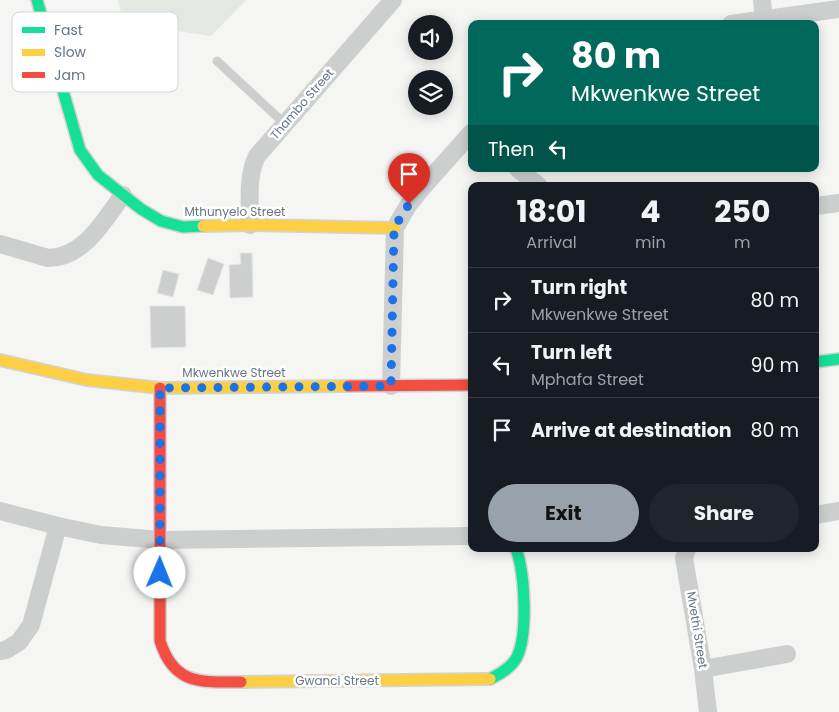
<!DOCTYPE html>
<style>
:root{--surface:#171b24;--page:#20242c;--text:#f1f3f6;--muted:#9ea1a6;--line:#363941;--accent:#97a2ac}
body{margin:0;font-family:Poppins,sans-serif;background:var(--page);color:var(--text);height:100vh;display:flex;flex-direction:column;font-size:19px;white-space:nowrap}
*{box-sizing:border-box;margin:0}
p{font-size:16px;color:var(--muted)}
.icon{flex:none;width:28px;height:28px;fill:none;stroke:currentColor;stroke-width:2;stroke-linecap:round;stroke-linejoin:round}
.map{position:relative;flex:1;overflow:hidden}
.sheet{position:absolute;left:468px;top:182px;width:351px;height:370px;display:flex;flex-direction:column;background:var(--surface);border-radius:10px;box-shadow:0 2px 12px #0003}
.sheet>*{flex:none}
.top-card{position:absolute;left:468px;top:20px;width:351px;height:152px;border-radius:10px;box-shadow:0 2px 12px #0003;background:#00695c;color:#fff;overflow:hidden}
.tools{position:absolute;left:408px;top:15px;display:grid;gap:10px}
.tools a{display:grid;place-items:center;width:45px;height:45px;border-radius:50%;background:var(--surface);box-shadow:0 2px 12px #0003;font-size:25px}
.pin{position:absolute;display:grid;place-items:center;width:42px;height:42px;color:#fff;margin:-51px -21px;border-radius:50% 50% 50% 0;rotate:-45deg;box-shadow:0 0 5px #0007}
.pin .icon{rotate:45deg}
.me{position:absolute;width:55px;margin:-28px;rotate:1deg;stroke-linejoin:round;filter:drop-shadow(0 0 4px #0008)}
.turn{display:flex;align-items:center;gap:18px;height:105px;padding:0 20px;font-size:22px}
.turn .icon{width:65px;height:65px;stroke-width:2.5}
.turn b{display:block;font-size:35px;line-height:42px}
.then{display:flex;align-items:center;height:48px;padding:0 20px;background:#0003;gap:10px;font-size:19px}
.eta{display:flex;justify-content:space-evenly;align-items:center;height:85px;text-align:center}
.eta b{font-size:30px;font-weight:700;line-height:35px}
.primary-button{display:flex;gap:10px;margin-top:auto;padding:10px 20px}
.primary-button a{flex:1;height:58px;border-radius:30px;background:var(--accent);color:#111;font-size:20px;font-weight:700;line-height:58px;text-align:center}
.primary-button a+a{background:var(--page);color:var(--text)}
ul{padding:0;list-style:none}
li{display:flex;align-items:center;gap:15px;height:65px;padding:0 20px;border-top:1px solid var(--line)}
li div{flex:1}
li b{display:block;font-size:19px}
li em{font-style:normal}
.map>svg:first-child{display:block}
.green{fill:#e4e8e2}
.building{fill:#cdcfcf;stroke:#e4e4e4}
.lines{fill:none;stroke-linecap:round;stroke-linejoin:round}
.fast-casing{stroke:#d2d3d4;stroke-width:14}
.slow-casing{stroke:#d2d3d4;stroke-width:14}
.jam-casing{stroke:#d2d3d4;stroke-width:14}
.lane{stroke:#cdcfcf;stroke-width:9}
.street{stroke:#cdcfcf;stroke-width:18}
.fast{stroke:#16e098;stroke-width:11}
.slow{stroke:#ffcf43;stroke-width:11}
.jam{stroke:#f24e42;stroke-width:11}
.route{stroke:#1a73e8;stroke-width:9;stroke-dasharray:0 16.2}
.labels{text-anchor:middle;stroke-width:5;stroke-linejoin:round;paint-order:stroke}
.street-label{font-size:12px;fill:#657685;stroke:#fff}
.key{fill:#fff;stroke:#d1d6da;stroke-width:1}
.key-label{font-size:14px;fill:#657685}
</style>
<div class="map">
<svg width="839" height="712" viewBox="0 0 839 712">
<rect width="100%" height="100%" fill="#f5f5f4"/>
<path class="green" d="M118 0H246L211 36 124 23Z"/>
<path class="building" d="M240 253H252L253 297 230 298 229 265 241 264Z
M208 258 224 264 213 295 197 290Z
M163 270 179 274 173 297 157 293Z
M150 306H185L186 347 151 348Z"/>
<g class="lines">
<g class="fast-casing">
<path id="fast" d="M37 0 80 150 98 175 141 209 161 221 183 227 203 226
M815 362 839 359
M490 679C500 674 511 668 517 657 528 634 525 573 516 549"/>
</g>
<g class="slow-casing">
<path id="slow" d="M203 226 250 225 395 228
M0 360 87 380 160 388 348 386
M241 682 490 679"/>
</g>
<g class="jam-casing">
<path id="jam" d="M348 386 471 385
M160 388V641C174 685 200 682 241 682"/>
</g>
<path class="lane" d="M217 61 285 124"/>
<path class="street" d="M762 0 764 19
M731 24 839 9
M518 169 539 186
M815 206 839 203
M250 225C250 202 247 176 257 156L393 0
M0 244 48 258C84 258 104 220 123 195
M391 386 395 228 409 204 422 188 471 133
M0 511 58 526 101 535 161 540 471 536
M815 515 839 511
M687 549 684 558 703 669 708 712
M0 651 6 650 19 642 31 625 58 526
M703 669 787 654"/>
<use href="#fast" class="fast"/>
<use href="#slow" class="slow"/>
<use href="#jam" class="jam"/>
</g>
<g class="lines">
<path class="route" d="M160 573V388L391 386 394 228 409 204"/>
</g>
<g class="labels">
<g class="street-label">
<text transform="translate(302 104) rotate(-49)" y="4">Thambo Street</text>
<text x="235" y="216">Mthunyelo Street</text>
<text x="234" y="377">Mkwenkwe Street</text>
<text transform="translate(697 630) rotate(81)" y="4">Mvethi Street</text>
<text x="337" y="685">Gwanci Street</text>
</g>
</g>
<rect x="12" y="12" width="166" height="80" rx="8" class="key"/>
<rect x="22" y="27" width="23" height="6" fill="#16e098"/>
<rect x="22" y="49" width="23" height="7" fill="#ffcf43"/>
<rect x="22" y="72" width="23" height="6" fill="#f24e42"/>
<g class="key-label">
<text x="54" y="35">Fast</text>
<text x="54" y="57">Slow</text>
<text x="54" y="80">Jam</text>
</g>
</svg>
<div class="tools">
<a><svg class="icon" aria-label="sound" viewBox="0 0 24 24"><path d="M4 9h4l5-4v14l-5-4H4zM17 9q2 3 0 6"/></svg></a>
<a><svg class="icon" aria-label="layers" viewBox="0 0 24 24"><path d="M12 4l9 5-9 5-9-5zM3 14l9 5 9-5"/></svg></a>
</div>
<div class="pin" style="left:409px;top:204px;background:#d93025"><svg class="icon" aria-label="arrive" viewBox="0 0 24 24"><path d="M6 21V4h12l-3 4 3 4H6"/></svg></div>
<svg class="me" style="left:160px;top:573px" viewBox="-20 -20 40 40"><circle r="19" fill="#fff"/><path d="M0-13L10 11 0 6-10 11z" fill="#1a73e8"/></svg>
<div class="top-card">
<div class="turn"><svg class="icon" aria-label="right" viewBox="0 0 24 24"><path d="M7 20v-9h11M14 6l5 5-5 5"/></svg><div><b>80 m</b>Mkwenkwe Street</div></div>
<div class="then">Then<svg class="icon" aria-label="left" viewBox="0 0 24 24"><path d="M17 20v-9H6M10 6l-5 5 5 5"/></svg></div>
</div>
<section class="sheet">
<div class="eta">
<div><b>18:01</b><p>Arrival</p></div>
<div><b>4</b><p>min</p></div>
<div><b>250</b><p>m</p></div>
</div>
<ul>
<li><svg class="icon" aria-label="right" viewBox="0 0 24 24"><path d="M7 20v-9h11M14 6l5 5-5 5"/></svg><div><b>Turn right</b><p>Mkwenkwe Street</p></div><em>80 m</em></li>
<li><svg class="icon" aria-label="left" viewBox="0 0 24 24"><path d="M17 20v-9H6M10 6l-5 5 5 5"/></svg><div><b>Turn left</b><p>Mphafa Street</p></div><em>90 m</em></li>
<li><svg class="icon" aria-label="arrive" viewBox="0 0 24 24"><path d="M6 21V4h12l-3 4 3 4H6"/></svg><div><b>Arrive at destination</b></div><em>80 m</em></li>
</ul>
<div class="primary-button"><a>Exit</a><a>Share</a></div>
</section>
</div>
